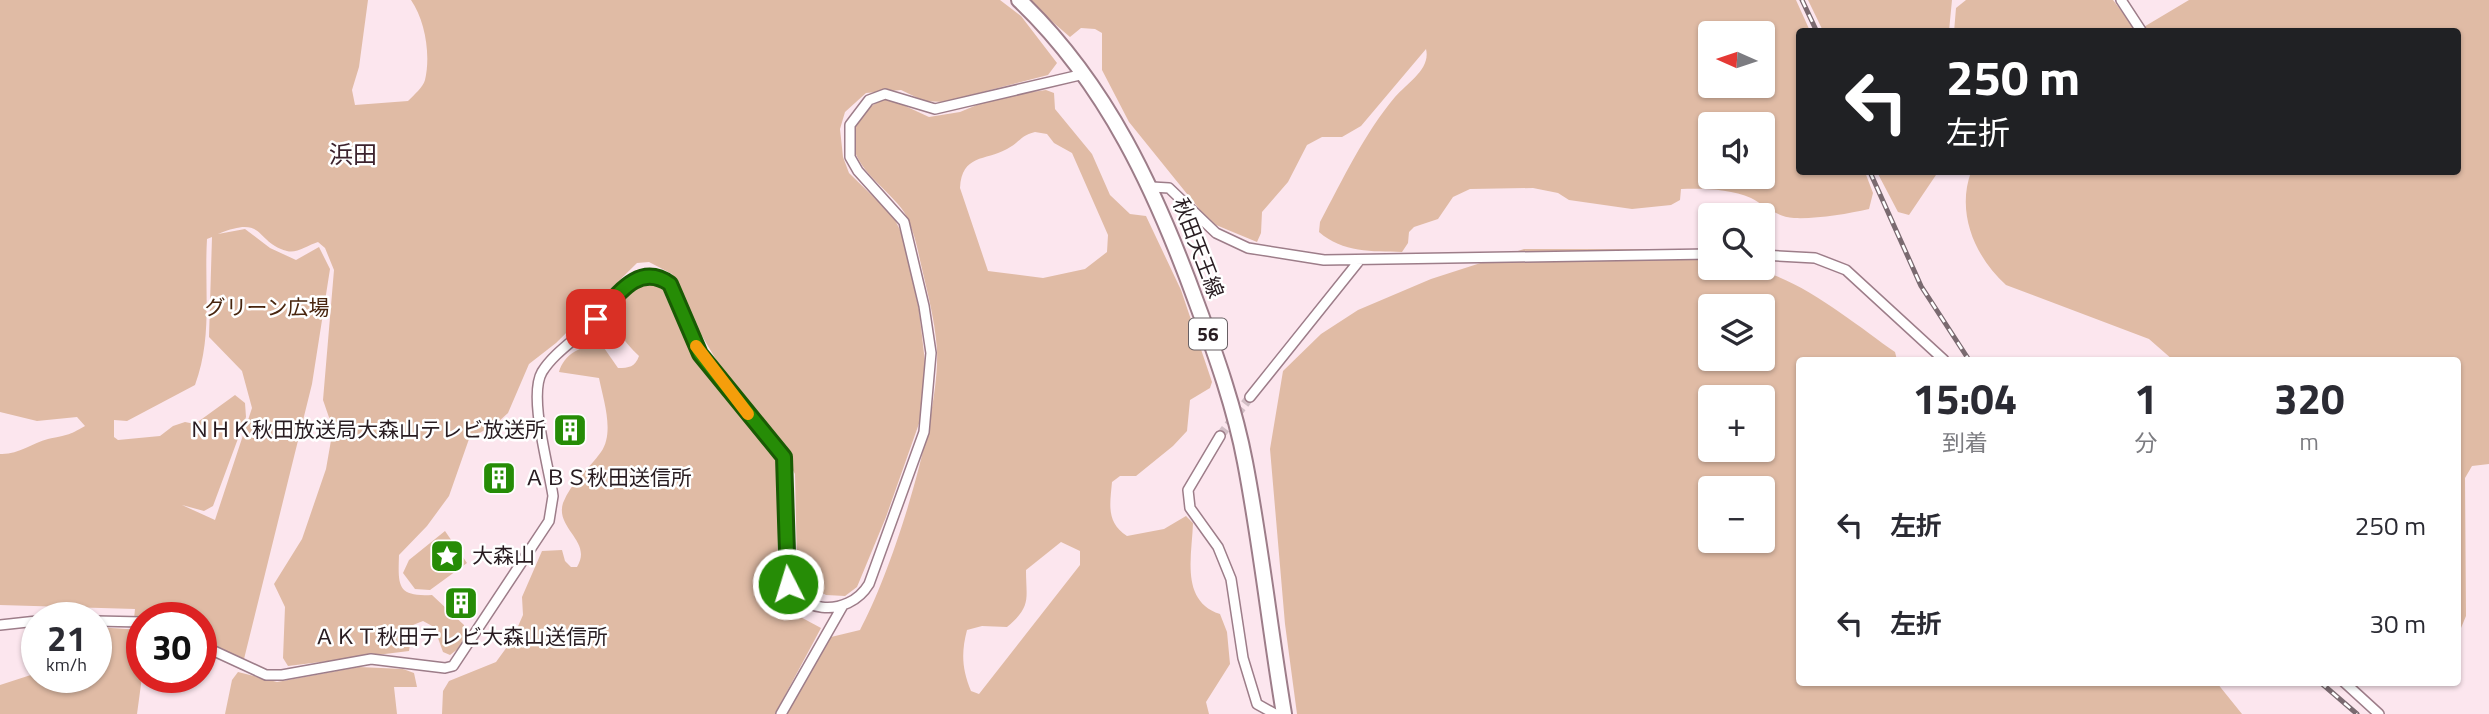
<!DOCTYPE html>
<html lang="ja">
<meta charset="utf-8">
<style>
:root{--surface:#fff;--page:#f2f2f3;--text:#2b2b33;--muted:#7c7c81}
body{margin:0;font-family:"Titillium Web","Noto Sans JP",sans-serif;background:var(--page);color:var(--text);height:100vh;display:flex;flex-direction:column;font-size:26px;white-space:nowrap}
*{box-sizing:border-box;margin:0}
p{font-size:23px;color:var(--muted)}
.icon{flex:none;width:38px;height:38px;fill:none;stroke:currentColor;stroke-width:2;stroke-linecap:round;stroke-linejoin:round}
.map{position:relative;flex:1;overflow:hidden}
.side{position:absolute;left:1796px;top:357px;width:665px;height:329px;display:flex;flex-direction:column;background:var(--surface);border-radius:7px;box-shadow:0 2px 5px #0004}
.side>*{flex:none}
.guide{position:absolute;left:1796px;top:28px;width:665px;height:147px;border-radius:7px;box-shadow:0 2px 5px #0004;background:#202124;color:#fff;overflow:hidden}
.needle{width:46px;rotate:273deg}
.fabs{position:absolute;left:1698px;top:21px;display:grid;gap:14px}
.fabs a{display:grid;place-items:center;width:77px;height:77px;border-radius:7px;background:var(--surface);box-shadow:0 2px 5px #0004;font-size:35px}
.speed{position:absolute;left:21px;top:602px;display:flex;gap:14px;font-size:35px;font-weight:700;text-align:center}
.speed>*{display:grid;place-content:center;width:91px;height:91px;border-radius:50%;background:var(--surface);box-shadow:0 2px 5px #0004;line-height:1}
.speed small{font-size:18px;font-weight:400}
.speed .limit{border:10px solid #d22;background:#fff;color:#111}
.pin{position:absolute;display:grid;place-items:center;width:60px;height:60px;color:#fff;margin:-30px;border-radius:14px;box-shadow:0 4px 10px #0006}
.me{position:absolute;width:77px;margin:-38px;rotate:355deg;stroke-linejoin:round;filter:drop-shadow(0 0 5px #0008)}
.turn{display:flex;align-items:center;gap:24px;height:147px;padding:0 35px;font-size:32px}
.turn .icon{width:91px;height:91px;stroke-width:2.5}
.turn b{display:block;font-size:49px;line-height:60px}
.eta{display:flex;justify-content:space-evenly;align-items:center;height:119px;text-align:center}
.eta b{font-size:42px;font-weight:700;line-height:49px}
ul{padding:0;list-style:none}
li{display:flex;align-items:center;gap:21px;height:98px;padding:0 35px}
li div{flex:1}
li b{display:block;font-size:26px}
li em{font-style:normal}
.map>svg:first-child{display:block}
.green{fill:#e0bba5;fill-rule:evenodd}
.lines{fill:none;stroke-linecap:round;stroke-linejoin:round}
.street-tunnel{stroke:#d2bec5;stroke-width:9;stroke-dasharray:9 4.5;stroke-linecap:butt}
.street-casing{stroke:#9d7d89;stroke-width:12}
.primary-casing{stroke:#9d7d89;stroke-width:18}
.street{stroke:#fff;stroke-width:9}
.primary{stroke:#fff;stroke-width:14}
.rail-casing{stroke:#7a6a70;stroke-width:5}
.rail{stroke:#fff;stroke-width:2.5;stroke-dasharray:8;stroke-linecap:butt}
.route-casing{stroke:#195b04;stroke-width:18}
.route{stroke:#268c06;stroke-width:12}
.slow{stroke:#f59e0b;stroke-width:12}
.labels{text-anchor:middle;stroke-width:5;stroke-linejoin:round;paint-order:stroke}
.shield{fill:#fff;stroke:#686064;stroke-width:2}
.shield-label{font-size:19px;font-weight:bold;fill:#281c21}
.street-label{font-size:21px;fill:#281c21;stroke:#fff}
.park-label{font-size:21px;fill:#48250e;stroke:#fff}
.poi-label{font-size:21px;fill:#281c21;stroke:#fff;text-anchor:start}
.quarter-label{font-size:24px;fill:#3d232e;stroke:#fff}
</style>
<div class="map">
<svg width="2489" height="714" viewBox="0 0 2489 714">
<rect width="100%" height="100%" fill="#fce6ee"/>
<path class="green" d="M0 0H368L359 67 352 90 355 105 408 101C414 95 423 87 425 80 431 55 425 20 411 0H1000L1021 16 1057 63 1048 75 944 102 924 101 901 90 866 93 845 112 840 129 843 157 849 173 893 216 902 234 919 310 925 362 922 415 886 517 857 587 845 596 826 595 807 584 797 565 795 474 775 437 721 368 692 319 672 274 649 262 637 263 556 343 529 364 508 413 497 423 469 439 449 496 427 526 399 555C398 586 397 597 432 595L464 625 463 645 450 655 443 652 434 627 423 621 413 625 409 651 288 666 283 658 285 607 274 584 302 539 326 469 333 429 323 400 334 270 325 248 318 242C308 245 296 254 287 251 254 242 266 214 218 234L245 229 270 248 296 260 319 247 330 269 312 384 243 663 201 646V618L134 619 135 609 0 605V454C18 455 32 443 48 439 66 435 68 436 85 426L77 417 37 421 0 412ZM212 237 209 337 242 371 252 408 215 520 182 505 204 511 213 506 246 417 245 403 235 395 195 424 185 422 173 426 160 436 118 440 114 437V420L127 421 195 385C213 336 204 290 207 239Z
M1027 0H1796L1810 31 1799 32V172H1865L1873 193 1869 209C1847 214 1817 219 1794 218 1776 217 1765 205 1751 198 1731 189 1703 188 1681 189L1680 200 1671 205 1632 209 1569 200 1558 193 1533 188 1470 189 1453 197 1438 219 1414 227 1409 232 1408 243 1402 252C1372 251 1343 253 1319 232L1320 222C1343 179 1364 134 1395 97 1407 83 1431 69 1426 49L1361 126 1342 137H1322L1307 145 1288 182 1262 212 1261 233 1257 242 1216 225 1200 210 1129 122 1102 70V33L1095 29 1081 28 1070 37ZM1710 33H1762V86H1710ZM1710 124H1762V177H1710Z
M1808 0H1952L1949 31H1823Z
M1966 0H2113L2137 31 2189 0H2489V464L2472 466 2465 478 2466 616 2461 628H2457V360H2173L2149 339 2006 285C1975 257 1956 213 1971 172H2457V32H1954L1956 8Z
M1046 90 1054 93 1055 109 1092 154 1110 195 1130 214 1146 216 1181 290 1212 382 1210 388 1190 400 1187 431 1173 446 1136 476H1120L1112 482C1110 505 1106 522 1127 536L1164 529 1186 516 1193 523C1192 556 1180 601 1220 614L1227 632 1230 664 1206 702 1209 714H787L831 637 860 630C893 569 940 419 937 350 935 317 925 284 918 251 915 238 911 224 904 212 887 186 839 161 857 124 865 109 872 104 888 98L929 117 960 112 996 97ZM1035 132 1047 134 1054 143 1072 153 1108 235 1107 252 1085 269 1043 278 988 271 960 188C962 154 985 161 1007 149 1019 143 1021 135 1035 132ZM1061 542 1080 551V565L979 694 971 691C962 669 961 653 967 630L982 626 1007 627C1032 606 1026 599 1026 570Z
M1877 172H1938L1909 215 1898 212Z
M1524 249H1657L1710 258V268C1722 268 1736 266 1748 268 1797 275 1855 324 1895 352L1897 360H1799V682L2217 683 2242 714H1297L1285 624 1270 449 1283 371 1321 334 1358 310 1431 279ZM1710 306H1762V359H1710ZM1710 397H1762V450H1710ZM1710 488H1762V541H1710Z
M640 281H650L663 290 694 360 773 452 779 472 777 585 780 606 821 628 775 714H442L443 691 449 681 496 662 512 640 523 615 522 597 542 551 562 550 565 561 571 567H577C593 541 555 529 563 503 571 482 589 469 601 452 615 432 603 399 599 378L559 372C564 353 584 344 602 345L618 368C629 368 635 367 639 356 608 326 604 309 640 281Z
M445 531 467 563 430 590 415 589 403 573 409 560Z
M96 627 142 630V677L137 714H0V685L37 673V677H96Z
M359 667 403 669 414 673 417 687H394L397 714H225L232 680 238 672 277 682Z"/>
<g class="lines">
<path class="street-tunnel" d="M1220 436 1250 397"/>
<g class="street-casing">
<path id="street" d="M2121 0 2142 32
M1152 187 1169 188 1216 233 1248 248 1324 260 1710 254
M1762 255 1815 258 1846 270 1944 360
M1250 397 1359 261
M1220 436 1188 490 1190 508 1218 547 1231 579 1243 658 1257 704 1275 714
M96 621 142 622
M0 625 37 621
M201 645 266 675H282L371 659 445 668 453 666 549 521 553 496C549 467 528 396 542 372 555 351 580 337 596 319 612 302 626 278 650 275L670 284 700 354 784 457 785 572C793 615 848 619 869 584L924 432 931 353 924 306 904 222 858 171 850 157V125L869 100 885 94 935 109 1084 74
M2344 682 2379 714
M781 714 842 607"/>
</g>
<g class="primary-casing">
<path id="primary" d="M1019 0C1107 84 1156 191 1197 304 1216 355 1235 409 1245 462 1261 545 1270 630 1284 714"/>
</g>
<use href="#street" class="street"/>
<use href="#primary" class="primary"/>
<g class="rail-casing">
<path id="rail" d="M1802 0 1817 32
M1870 172 1921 286 1969 360
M2320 682 2357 714"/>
</g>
<use href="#rail" class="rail"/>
</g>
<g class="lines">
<g class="route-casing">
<path id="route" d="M596 319C616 297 638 261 670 284L700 354 784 457 788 584"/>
</g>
<use href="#route" class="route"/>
<path class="slow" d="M696 346 748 414"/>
</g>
<defs>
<g id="building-square" transform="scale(1.75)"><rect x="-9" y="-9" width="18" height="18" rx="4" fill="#268c06" stroke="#fff"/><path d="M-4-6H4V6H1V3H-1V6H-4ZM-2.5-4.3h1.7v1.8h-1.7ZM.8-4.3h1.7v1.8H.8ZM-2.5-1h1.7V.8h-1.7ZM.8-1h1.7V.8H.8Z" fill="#fff"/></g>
<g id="sight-square" transform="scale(1.75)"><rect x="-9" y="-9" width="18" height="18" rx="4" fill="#268c06" stroke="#fff"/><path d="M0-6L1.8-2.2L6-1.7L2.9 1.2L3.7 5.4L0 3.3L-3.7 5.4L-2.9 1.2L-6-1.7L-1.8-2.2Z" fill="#fff"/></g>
</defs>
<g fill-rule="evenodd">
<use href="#building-square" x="570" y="430"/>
<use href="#building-square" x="499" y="478"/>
<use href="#sight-square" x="447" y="556"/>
<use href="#building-square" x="461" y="603"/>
</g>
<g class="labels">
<rect class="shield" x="1189" y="318.5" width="38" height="31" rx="5"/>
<g class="shield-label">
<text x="1208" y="341">56</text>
</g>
<g class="street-label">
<text transform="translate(1198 248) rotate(69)" y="7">秋田天王線</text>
</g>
<g class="park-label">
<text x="267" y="315">グリーン広場</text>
</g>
<g class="poi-label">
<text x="546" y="437" text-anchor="end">ＮＨＫ秋田放送局大森山テレビ放送所</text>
<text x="524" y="485">ＡＢＳ秋田送信所</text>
<text x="472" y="563">大森山</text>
<text x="461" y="644" text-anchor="middle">ＡＫＴ秋田テレビ大森山送信所</text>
</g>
<g class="quarter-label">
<text x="353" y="163">浜田</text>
</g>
</g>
</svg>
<div class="fabs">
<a><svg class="needle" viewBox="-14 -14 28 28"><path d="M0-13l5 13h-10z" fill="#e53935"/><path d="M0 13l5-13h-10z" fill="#7c7c81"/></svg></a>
<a><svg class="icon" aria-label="sound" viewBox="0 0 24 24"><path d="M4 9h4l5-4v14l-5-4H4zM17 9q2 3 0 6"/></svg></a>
<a><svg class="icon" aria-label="search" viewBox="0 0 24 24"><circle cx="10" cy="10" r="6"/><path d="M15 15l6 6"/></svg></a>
<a><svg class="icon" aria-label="layers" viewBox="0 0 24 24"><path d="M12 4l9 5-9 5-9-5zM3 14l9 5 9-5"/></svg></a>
<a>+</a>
<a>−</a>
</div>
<div class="speed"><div>21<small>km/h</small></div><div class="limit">30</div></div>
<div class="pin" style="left:596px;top:319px;background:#d93025"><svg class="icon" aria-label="arrive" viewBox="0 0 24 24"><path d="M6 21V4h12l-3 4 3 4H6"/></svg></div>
<svg class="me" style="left:788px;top:584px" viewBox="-20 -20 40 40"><circle r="17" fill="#268c06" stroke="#fff" stroke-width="3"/><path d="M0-11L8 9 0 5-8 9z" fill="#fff"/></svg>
<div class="guide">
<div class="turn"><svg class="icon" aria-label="left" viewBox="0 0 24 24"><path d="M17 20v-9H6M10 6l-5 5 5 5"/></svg><div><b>250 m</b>左折</div></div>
</div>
<section class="side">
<div class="eta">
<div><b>15:04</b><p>到着</p></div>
<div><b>1</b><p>分</p></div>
<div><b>320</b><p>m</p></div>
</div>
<ul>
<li><svg class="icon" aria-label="left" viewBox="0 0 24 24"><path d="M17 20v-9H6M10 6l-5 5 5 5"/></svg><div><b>左折</b></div><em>250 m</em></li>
<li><svg class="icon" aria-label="left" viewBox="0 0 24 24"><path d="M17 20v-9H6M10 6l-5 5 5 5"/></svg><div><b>左折</b></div><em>30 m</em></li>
</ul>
</section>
</div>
